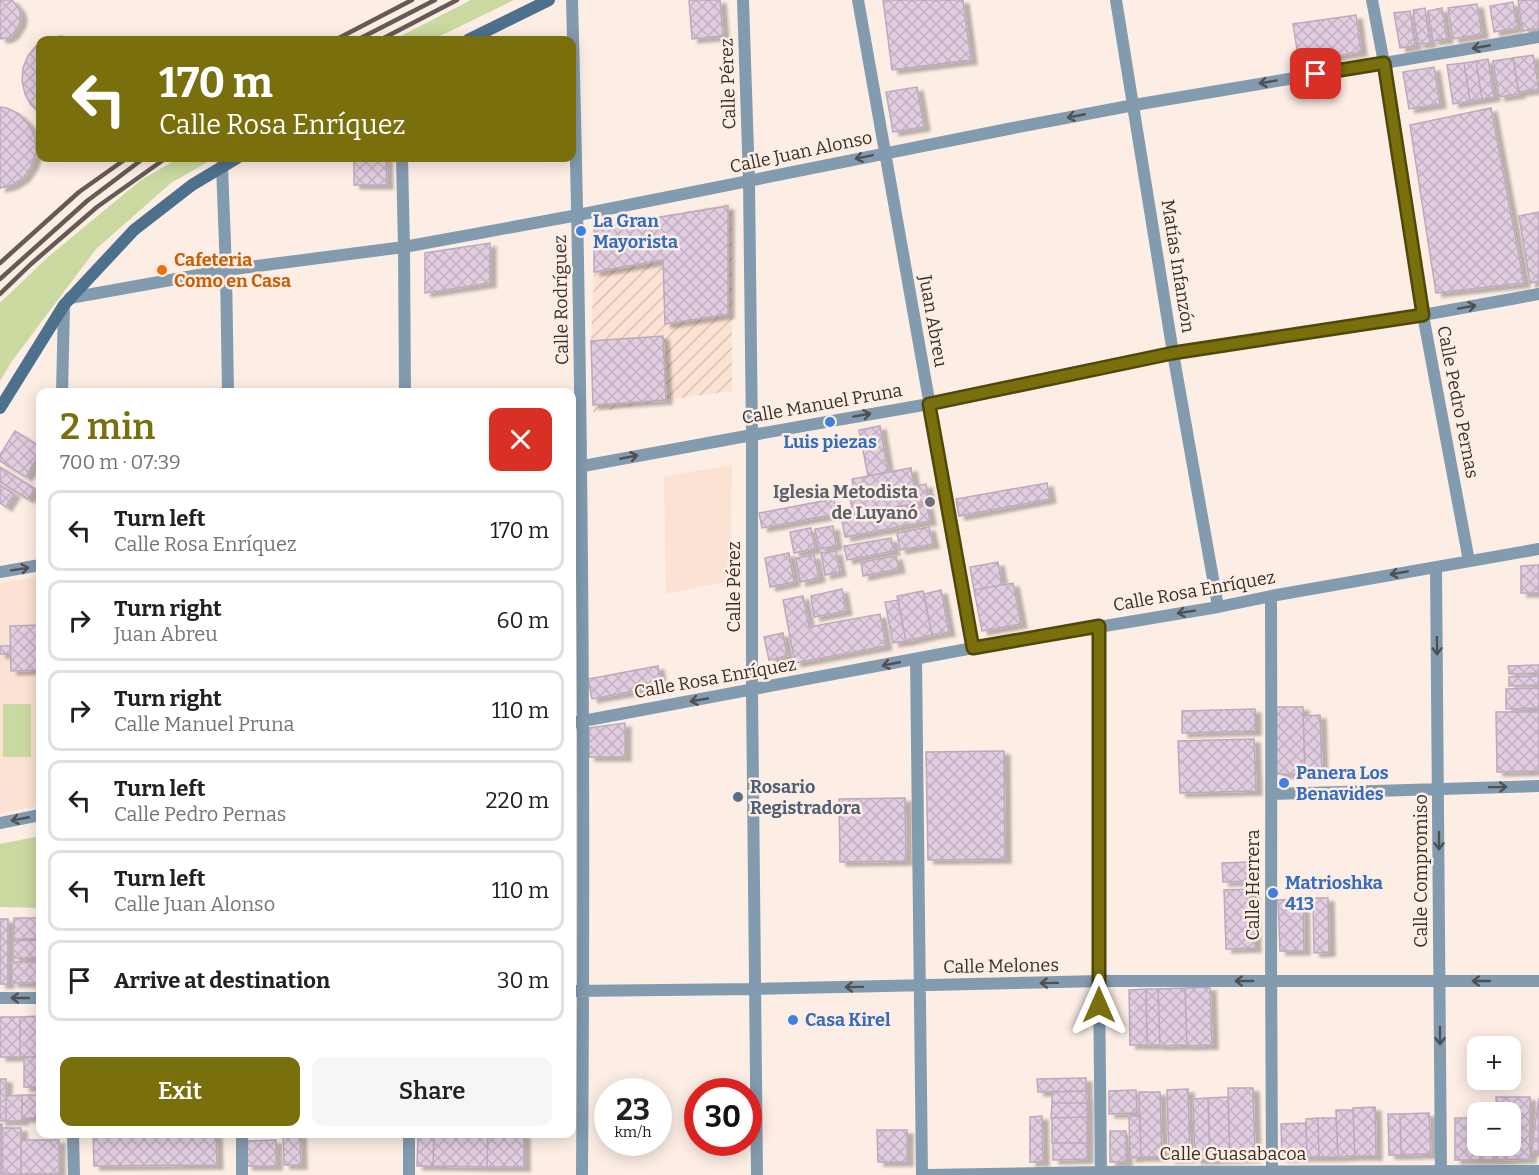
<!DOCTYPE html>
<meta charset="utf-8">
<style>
:root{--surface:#fff;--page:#f6f6f6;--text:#202124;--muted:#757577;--line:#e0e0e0;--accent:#7a6f0d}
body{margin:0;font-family:Bitter,serif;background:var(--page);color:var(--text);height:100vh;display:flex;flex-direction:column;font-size:22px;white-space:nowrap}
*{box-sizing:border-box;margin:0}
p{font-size:20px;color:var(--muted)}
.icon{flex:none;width:33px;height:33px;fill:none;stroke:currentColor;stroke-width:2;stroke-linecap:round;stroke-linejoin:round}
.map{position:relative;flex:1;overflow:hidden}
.panel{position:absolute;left:36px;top:388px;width:540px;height:750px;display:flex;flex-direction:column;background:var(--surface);border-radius:12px;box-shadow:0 3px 15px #0003}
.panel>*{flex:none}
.hud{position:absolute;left:36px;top:36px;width:540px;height:126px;border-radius:12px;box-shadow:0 3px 15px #0003;background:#7a6f0d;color:#fff;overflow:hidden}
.buttons{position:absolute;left:1467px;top:1036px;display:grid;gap:12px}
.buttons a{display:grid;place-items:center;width:54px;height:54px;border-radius:12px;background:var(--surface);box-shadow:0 3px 15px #0003;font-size:30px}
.speed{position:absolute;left:594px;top:1078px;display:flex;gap:12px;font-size:30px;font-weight:700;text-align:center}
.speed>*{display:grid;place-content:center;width:78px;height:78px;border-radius:50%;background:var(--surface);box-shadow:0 3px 15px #0003;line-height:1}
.speed small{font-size:15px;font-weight:400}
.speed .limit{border:9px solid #d22;background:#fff;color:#111}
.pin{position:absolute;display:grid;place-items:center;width:51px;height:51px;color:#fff;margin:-26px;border-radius:12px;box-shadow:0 3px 9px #0006}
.me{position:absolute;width:66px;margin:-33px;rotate:0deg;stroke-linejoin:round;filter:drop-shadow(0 0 4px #0008)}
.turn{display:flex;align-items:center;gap:21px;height:126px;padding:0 24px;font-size:27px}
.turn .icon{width:78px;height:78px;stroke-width:2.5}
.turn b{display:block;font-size:42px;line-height:51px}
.round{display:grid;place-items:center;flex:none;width:63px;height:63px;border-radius:12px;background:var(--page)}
.summary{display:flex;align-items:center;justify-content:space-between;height:102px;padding:0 24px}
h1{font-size:36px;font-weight:600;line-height:45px;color:var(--accent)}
.button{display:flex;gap:12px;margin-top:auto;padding:12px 24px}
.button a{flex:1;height:69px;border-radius:12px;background:var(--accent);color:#fff;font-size:24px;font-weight:600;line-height:69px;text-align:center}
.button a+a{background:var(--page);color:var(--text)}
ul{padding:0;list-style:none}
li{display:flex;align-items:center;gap:18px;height:81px;margin:0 12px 9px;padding:0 12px;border:3px solid var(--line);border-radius:12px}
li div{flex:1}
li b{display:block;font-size:22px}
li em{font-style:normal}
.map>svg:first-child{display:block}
.built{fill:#fbe2d2}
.industrial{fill:url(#industrial-furrows)}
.green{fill:#c9d9a0}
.building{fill:url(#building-cross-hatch);stroke:#bca9bb;stroke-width:1.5;filter:url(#shadow)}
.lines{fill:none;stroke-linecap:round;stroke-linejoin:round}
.street{stroke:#839baf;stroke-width:12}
.secondary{stroke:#4d718d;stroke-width:12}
.rail{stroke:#655a54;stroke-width:4.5}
.oneway{stroke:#4f5052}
.route-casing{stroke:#4f4808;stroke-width:15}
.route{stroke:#7a6f0d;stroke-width:10}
.shop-dot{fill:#3f7fe0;stroke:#fdeee5;stroke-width:2}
.food-dot{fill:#e8710a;stroke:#fdeee5;stroke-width:2}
.worship-dot{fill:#6b7280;stroke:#fdeee5;stroke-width:2}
.service-dot{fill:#5c6f8a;stroke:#fdeee5;stroke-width:2}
.labels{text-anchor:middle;stroke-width:5;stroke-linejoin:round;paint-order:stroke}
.street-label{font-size:18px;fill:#39302a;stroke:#fdeee5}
.shop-label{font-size:18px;font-weight:bold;fill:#366cbe;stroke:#fdeee5;text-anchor:start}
.food-label{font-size:18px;font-weight:bold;fill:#c56008;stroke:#fdeee5;text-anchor:start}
.worship-label{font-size:18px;font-weight:bold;fill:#5b616d;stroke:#fdeee5;text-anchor:end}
.service-label{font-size:18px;font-weight:bold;fill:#4e5e75;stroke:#fdeee5;text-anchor:start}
</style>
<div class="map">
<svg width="1539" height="1175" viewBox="0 0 1539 1175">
<defs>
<pattern id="industrial-furrows" width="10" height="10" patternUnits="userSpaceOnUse" patternTransform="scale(1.5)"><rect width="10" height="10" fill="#fbe2d2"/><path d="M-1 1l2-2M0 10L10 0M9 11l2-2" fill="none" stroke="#d8c2b4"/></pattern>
<pattern id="building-cross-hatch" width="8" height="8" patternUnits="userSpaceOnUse" patternTransform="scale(1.5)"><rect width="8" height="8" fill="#e1cde0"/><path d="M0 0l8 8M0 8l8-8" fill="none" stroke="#c2b0c0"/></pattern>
<filter id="shadow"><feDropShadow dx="6" dy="4" stdDeviation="1.5" flood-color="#0004"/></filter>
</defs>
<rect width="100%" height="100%" fill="#fdeee5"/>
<path class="built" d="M732 465 730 581 666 594 664 476Z
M40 576V806L0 813V583Z"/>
<path class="industrial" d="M732 203V391L666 400 593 413 591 341 594 272V228Z"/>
<path class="green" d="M471 0H514L432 40H393Z
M179 158H215L171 183 96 249 12 361 0 381V303L48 257 141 180Z
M3 704H31V757H3Z
M40 836V908L0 907V844Z"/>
<path class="building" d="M0 0H12L19 9 21 16 20 23 13 34 7 38 0 39Z
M689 0H720L723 36 692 39Z
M883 0H963L971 60 892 70Z
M1518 0H1539V28L1523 31Z
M1513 2 1517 28 1494 32 1490 6Z
M1477 4 1482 34 1453 39 1448 8Z
M1425 8 1430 43 1418 44 1413 10Z
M1442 8 1447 39 1433 41 1428 11Z
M1410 11 1415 46 1400 48 1394 13Z
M1356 15 1361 52 1299 62 1293 24Z
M60 36 74 38 80 40H45Z
M40 43V113L31 105 25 94 22 81 23 68 28 56 36 46Z
M1533 55 1539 89 1519 92 1513 58Z
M1513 58 1519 94 1499 97 1493 61Z
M1488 59 1494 97 1482 99 1476 61Z
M1476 61 1482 99 1470 101 1464 63Z
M1464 63 1470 101 1453 104 1447 65Z
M1434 67 1440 104 1409 109 1403 72Z
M917 87 924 127 893 132 886 92Z
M0 107 7 108 19 114 29 125 35 137 36 152 32 165 24 177 12 185 0 188Z
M1491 108 1524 283 1436 293 1410 125Z
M354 158H386L387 185H354Z
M728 206V314L665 324 663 260 594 272V228Z
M1539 212V281L1530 283 1519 216Z
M490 243V283L425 293V253Z
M663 336 666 400 593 405 591 341Z
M880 426 888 472 868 476 859 430Z
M15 431 40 447V453L26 477 0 461V455Z
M0 467 35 489 28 499 0 482Z
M911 468 914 486 855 497 852 479Z
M1047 483 1050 499 959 516 956 499Z
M926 484 929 501 853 515 850 498Z
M0 485 14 494 6 507 0 503Z
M834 499 836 514 762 528 759 513Z
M927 505 930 521 845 537 842 521Z
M833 526 836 546 819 549 815 529Z
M929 527 933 544 900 550 897 533Z
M811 528 815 549 794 553 790 532Z
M891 538 894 551 847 560 844 546Z
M836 551 840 572 825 575 821 553Z
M789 553 794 582 770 587 765 558Z
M814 555 819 578 800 582 796 558Z
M896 556 899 569 863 576 861 562Z
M998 562 1002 585 974 590 970 567Z
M1539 565V593H1521V566Z
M1013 583 1021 624 982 631 974 590Z
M842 589 846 611 814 617 811 596Z
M941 590 949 632 932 635 924 594Z
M923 591 932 635 906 641 897 596Z
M803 596 809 627 880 614 886 646 795 663 783 600Z
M898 600 906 641 893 643 885 602Z
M39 625 40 670 11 671 10 626Z
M783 633 787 656 769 660 764 637Z
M0 646H10L11 654H0Z
M1539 665V673L1509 674 1508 666Z
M658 666 661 686 592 699 588 679Z
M1539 676V685L1509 686V677Z
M1539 688V708L1506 709V689Z
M1275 707H1303L1305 774H1277Z
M1255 709V731L1182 733V711Z
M1496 712H1539V771L1497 772Z
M1320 715 1322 773 1305 774 1303 716Z
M625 723V757H589V728Z
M1254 739 1256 791 1180 793 1178 741Z
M1004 751 1005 859 928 860 926 752Z
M905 798 906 861 840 862 839 799Z
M1250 862 1251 881 1223 882 1222 863Z
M1253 889 1255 948 1226 949 1224 890Z
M1313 898H1328L1329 952 1314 953Z
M1303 899 1304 951H1280L1278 900Z
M14 918H40V939H14Z
M0 919H8V984H0Z
M40 940V958H13V941Z
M12 962H40V983H12Z
M1210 987 1212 1045 1187 1046 1185 988Z
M1185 988 1187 1045 1160 1046 1158 989Z
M1146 989 1147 1045H1130L1129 990Z
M1146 989H1158L1160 1045H1147Z
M40 1016V1057H20V1017Z
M0 1017H20V1057H0Z
M24 1057H40V1087H24Z
M1086 1078V1091L1038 1092 1037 1079Z
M0 1079H6V1121H0Z
M1228 1088H1253L1255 1158 1230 1159Z
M1188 1089 1190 1158 1169 1159 1167 1090Z
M1136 1090 1137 1113 1109 1114V1091Z
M1086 1091 1087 1103H1052V1092Z
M1139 1092H1160L1162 1157H1141Z
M22 1095V1121H6V1096Z
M22 1095H40V1118H22Z
M1228 1097 1230 1159 1210 1160 1208 1098Z
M1496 1097H1530V1159L1497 1160V1146H1510V1113H1497Z
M1208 1098 1210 1160H1195L1193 1099Z
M1539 1098V1152H1531Z
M1052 1103H1087V1117L1051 1118Z
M1375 1107 1376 1156H1355L1353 1108Z
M1497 1109V1113H1479V1110Z
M1336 1110H1353L1355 1156 1338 1157Z
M1429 1113 1431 1154 1401 1155 1400 1114Z
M1388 1114H1400L1401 1155H1389Z
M1042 1116 1043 1162H1030V1117Z
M1129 1116H1140L1141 1157 1130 1158Z
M1087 1117V1143H1052V1118Z
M1318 1118H1336L1338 1157H1319Z
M1318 1118 1319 1157H1307L1306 1119Z
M1455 1118H1478V1146H1479L1480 1160H1455Z
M1306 1123 1307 1157 1282 1158 1281 1124Z
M0 1124H2V1174H0Z
M2 1128H21V1174H2Z
M877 1130H907V1162H878Z
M1110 1131H1126V1162H1110Z
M93 1134H216L217 1165 94 1166Z
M283 1134H300L301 1165H284Z
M418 1134H434L433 1166H417Z
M434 1134H488L487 1167 433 1166Z
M488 1134H524V1167H487Z
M21 1140H59V1174H21Z
M276 1140V1166H247L246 1141Z
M1053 1143H1087V1159L1053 1160Z
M1479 1146H1497V1160H1480Z"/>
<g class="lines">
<path class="street" d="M572 0C583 392 585 783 582 1175
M743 0 749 181 752 435V690L757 1175
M858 0 973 648
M1116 0 1173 353 1218 607
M1372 0 1384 63 1423 315 1469 561
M402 158 404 247 405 393
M222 166 226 270 228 393
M70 298 226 270 404 247 578 215 1008 129 1134 105 1539 37
M62 393 64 305
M572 468 752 435 929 404 1173 353 1423 315 1539 294
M1436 567 1441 1175
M0 572 40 565
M1271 596C1272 789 1270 982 1272 1175
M1099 626V981L1101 1175
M916 659 922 1175
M572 723 973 648 1218 607 1271 596 1539 549
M1272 794 1539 786
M0 823 40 815
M572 991 754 989 1099 981H1539
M0 998H40
M73 1134 74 1175
M242 1134V1175
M409 1175V1134
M927 1175 1101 1172 1539 1171"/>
<path class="secondary" d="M468 40 549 0
M0 408 64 305 134 230 192 185 237 158"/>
<path class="rail" d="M335 40 412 0
M357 40 435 0
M380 40 457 0
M0 263 79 192 127 158
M0 279 87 201 144 158
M0 294 31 264 97 207 166 158"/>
</g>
<defs><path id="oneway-shaft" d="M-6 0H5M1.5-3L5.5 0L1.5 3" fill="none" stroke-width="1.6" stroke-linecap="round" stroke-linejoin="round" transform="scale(1.5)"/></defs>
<g class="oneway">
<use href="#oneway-shaft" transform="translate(1481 47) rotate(170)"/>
<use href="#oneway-shaft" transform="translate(1268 82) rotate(170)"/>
<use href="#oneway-shaft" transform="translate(1076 116) rotate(169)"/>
<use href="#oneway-shaft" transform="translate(864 157) rotate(168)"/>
<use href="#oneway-shaft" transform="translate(1467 307) rotate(-10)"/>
<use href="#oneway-shaft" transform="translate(862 415) rotate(-10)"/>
<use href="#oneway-shaft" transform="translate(629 457) rotate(-11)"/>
<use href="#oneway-shaft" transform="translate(20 569) rotate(-9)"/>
<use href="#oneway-shaft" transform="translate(1399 573) rotate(170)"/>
<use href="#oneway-shaft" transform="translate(1186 612) rotate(171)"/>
<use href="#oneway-shaft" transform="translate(1437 646) rotate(89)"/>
<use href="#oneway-shaft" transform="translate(891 664) rotate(169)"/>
<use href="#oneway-shaft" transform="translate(699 700) rotate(170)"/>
<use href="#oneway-shaft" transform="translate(1498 787) rotate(-1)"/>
<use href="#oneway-shaft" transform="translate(20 819) rotate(169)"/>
<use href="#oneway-shaft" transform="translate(1439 841) rotate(90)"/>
<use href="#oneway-shaft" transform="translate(1244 981) rotate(180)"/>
<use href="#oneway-shaft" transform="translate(1481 981) rotate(180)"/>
<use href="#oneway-shaft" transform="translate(1049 983) rotate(179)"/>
<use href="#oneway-shaft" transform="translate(854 987) rotate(179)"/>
<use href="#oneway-shaft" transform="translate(20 998) rotate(180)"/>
<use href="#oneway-shaft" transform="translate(1440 1036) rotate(90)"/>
</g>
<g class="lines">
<g class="route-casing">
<path id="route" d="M1099 1005V626L973 648 929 404 1173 353 1423 315 1384 63 1316 74"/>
</g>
<use href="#route" class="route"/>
</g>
<g class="shop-dot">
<circle cx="581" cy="231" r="6"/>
<circle cx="830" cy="422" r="6"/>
<circle cx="1284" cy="783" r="6"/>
<circle cx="1273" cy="893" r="6"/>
<circle cx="793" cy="1020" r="6"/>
</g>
<circle class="food-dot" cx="162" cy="270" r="6"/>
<circle class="worship-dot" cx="930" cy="502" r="6"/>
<circle class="service-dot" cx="738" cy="797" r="6"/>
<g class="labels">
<g class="street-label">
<text transform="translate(728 84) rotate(-92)" y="6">Calle Pérez</text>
<text transform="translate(801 152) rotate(-12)" y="6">Calle Juan Alonso</text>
<text transform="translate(1178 266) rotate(81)" y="6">Matías Infanzón</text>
<text transform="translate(561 300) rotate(-91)" y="6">Calle Rodríguez</text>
<text transform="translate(933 321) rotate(80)" y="6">Juan Abreu</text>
<text transform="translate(1458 402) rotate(79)" y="6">Calle Pedro Pernas</text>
<text transform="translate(822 404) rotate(-10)" y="6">Calle Manuel Pruna</text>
<text transform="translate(734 587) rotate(-90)" y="6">Calle Pérez</text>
<text transform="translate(1194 591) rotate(-10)" y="6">Calle Rosa Enríquez</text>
<text transform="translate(715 678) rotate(-10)" y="6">Calle Rosa Enríquez</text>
<text transform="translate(1421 871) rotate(-90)" y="6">Calle Compromiso</text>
<text transform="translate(1253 885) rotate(-90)" y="6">Calle Herrera</text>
<text transform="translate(1001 966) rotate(-1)" y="6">Calle Melones</text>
<text x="1233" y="1160">Calle Guasabacoa</text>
</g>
<g class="shop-label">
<text x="593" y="227">La Gran<tspan x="593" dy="21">Mayorista</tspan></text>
<text x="830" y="448" text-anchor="middle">Luis piezas</text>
<text x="1296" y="779">Panera Los<tspan x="1296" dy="21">Benavides</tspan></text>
<text x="1285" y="889">Matrioshka<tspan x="1285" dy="21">413</tspan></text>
<text x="805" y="1026">Casa Kirel</text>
</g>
<g class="food-label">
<text x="174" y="266">Cafeteria<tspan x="174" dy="21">Como en Casa</tspan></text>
</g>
<g class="worship-label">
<text x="918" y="498">Iglesia Metodista<tspan x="918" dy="21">de Luyanó</tspan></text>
</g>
<g class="service-label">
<text x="750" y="793">Rosario<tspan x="750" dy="21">Registradora</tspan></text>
</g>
</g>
</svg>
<div class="buttons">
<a>+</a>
<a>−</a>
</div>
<div class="speed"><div>23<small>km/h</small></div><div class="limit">30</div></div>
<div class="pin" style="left:1316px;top:74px;background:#d93025"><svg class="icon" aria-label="arrive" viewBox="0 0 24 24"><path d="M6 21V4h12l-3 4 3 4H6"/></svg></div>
<svg class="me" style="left:1099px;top:1005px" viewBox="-20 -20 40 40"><path d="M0-17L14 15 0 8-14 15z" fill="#7a6f0d" stroke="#fff" stroke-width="4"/></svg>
<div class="hud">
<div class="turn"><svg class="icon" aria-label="left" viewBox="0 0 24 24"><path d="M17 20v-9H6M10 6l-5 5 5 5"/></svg><div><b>170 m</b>Calle Rosa Enríquez</div></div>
</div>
<section class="panel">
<div class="summary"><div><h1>2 min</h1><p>700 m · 07:39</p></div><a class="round" style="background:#d93025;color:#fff"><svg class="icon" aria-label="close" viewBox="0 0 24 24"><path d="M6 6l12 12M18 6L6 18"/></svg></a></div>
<ul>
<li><svg class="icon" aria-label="left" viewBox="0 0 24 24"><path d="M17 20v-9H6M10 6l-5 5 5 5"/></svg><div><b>Turn left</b><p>Calle Rosa Enríquez</p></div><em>170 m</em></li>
<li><svg class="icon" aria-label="right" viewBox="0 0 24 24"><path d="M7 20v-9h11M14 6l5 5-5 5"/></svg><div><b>Turn right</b><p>Juan Abreu</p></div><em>60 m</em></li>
<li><svg class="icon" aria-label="right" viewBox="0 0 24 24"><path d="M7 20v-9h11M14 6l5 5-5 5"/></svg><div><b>Turn right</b><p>Calle Manuel Pruna</p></div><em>110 m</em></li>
<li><svg class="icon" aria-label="left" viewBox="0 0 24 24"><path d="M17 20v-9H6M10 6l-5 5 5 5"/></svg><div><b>Turn left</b><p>Calle Pedro Pernas</p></div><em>220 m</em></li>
<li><svg class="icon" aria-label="left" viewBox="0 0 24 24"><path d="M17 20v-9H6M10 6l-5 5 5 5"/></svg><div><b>Turn left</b><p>Calle Juan Alonso</p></div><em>110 m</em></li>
<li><svg class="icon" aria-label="arrive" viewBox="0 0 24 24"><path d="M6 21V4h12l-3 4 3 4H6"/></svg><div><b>Arrive at destination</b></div><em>30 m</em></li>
</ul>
<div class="button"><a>Exit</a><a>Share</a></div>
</section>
</div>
